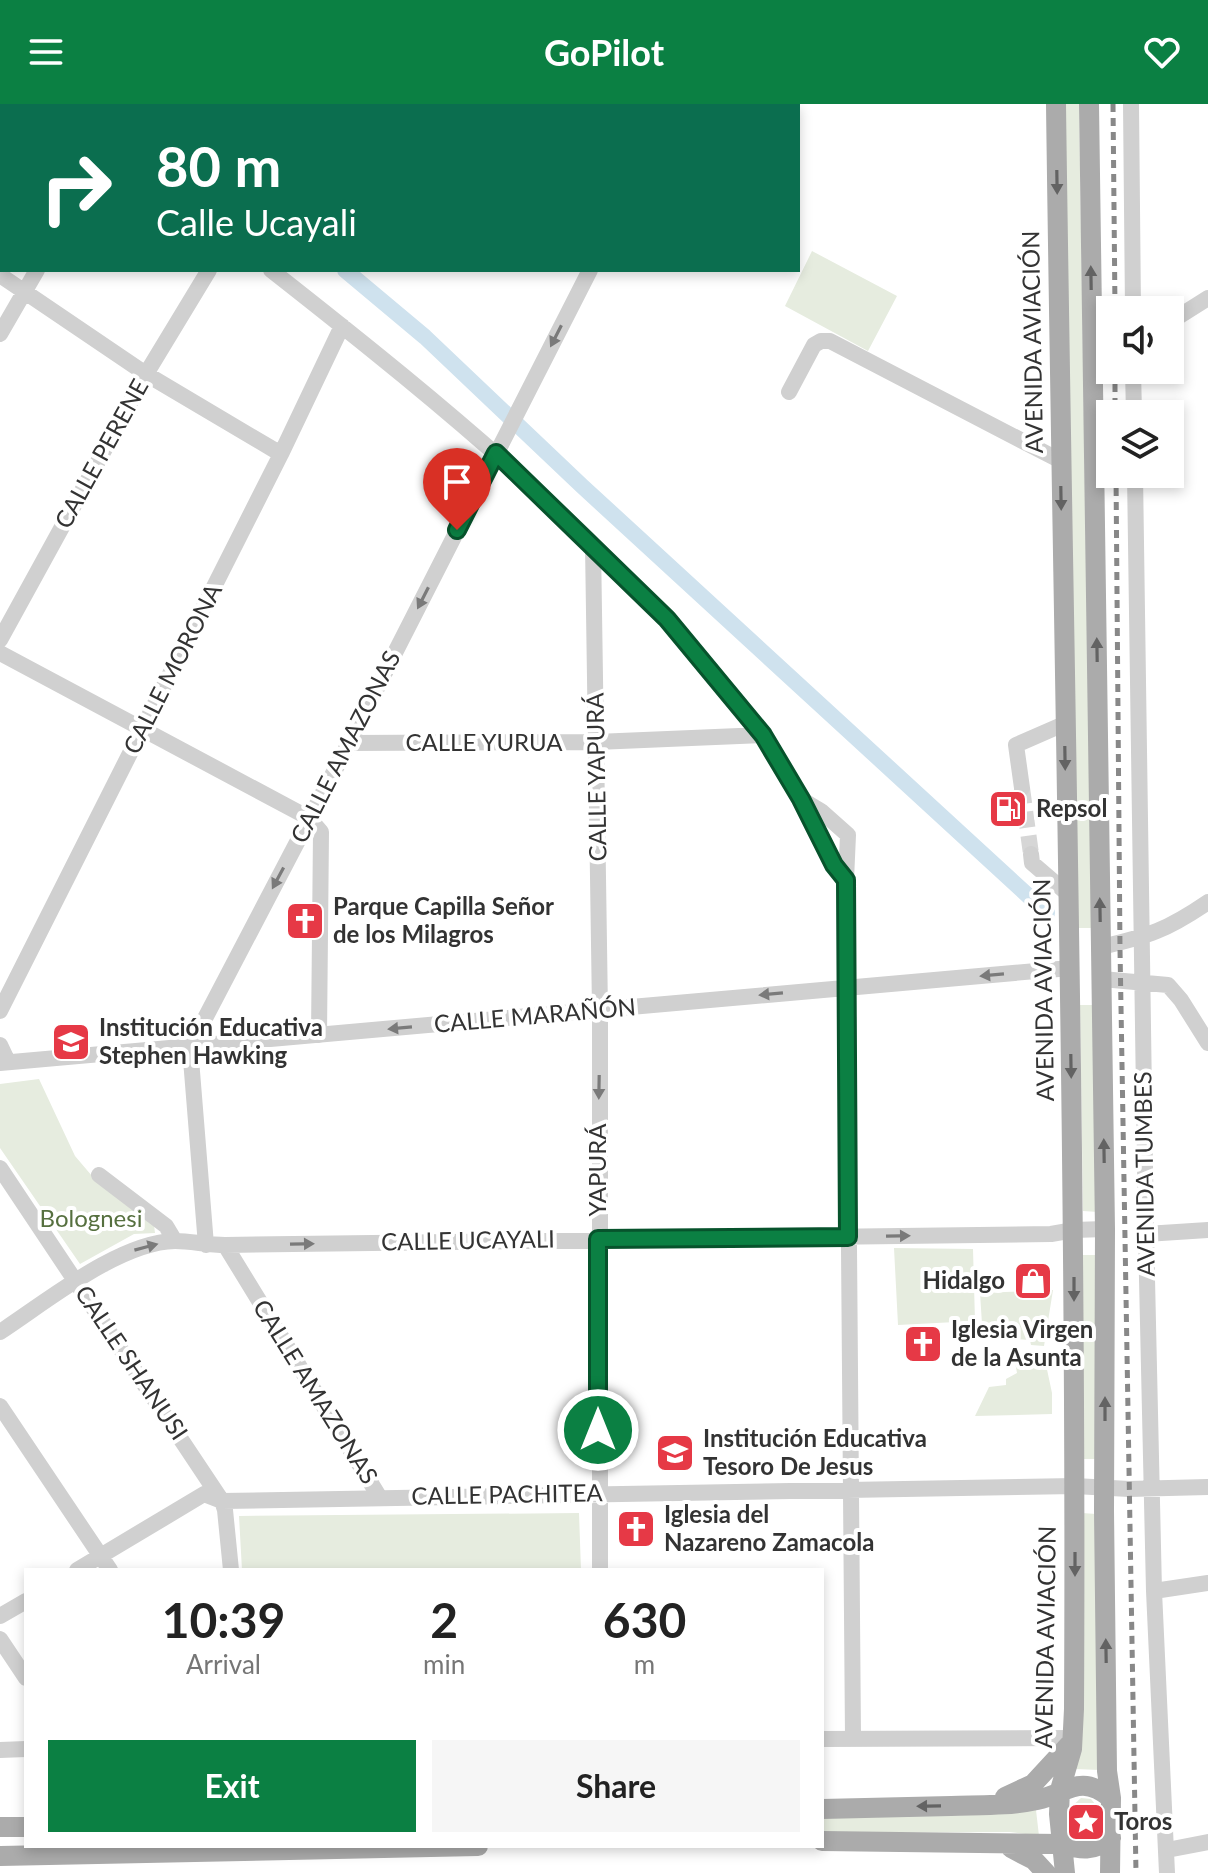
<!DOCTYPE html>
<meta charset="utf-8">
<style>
:root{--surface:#fff;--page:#f6f6f6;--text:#222;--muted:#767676;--accent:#0b8043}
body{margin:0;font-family:Lato,sans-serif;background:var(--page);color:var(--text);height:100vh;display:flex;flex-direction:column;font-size:30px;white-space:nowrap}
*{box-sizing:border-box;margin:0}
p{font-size:26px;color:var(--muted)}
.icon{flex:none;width:44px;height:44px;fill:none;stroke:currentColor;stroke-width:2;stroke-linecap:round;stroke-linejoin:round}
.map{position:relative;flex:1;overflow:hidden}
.sheet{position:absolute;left:24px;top:1464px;width:800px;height:280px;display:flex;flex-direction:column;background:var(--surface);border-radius:0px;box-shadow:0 4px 12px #0003}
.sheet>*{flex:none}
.banner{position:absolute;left:0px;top:0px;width:800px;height:168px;box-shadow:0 4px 12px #0003;background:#0b6e4f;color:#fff;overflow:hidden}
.controls{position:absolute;left:1096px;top:192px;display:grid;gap:16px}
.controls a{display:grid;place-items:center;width:88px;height:88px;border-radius:0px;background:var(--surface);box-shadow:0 4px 12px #0003;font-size:40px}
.pin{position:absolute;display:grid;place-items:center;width:68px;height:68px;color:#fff;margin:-82px -34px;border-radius:50% 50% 50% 0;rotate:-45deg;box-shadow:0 0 8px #0007}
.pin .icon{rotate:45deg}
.me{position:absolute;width:88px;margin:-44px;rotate:0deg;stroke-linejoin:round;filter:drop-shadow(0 0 6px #0008)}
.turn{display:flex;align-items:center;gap:28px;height:168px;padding:0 24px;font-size:36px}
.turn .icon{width:104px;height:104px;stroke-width:2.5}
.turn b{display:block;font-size:56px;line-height:68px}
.eta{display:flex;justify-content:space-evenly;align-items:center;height:136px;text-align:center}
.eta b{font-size:48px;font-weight:700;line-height:56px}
.cta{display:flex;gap:16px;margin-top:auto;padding:16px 24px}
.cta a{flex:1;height:92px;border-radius:0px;background:var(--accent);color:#fff;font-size:32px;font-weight:700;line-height:92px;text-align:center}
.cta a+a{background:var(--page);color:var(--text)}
header{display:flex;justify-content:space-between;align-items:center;height:104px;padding:0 24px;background:var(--accent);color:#fff;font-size:36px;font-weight:700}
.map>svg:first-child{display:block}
.green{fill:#e6ecdf}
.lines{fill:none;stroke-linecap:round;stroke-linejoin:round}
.canal{stroke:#cfe2ee;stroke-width:16}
.minor-tunnel{stroke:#d6d6d6;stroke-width:16;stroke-dasharray:16 8;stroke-linecap:butt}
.minor{stroke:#d0d0d0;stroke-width:16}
.major{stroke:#ababab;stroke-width:20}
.rail{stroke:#888;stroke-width:5;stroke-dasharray:8 6;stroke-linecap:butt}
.oneway{fill:#636363}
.oneway2{fill:#7a7a7a}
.route-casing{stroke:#07532c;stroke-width:20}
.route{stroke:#0b8043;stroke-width:14}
.labels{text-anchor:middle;stroke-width:8;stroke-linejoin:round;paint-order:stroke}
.street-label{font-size:24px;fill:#333;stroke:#fff}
.poi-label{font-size:24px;font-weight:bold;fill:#333;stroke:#fff;text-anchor:start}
.park-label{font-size:24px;fill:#56703f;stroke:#fff}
</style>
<header><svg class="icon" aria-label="menu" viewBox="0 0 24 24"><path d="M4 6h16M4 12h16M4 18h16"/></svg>GoPilot<svg class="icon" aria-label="heart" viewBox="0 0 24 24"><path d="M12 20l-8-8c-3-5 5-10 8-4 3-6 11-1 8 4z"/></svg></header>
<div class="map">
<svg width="1208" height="1769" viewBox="0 0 1208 1769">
<rect width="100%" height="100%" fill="#fff"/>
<path class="green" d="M1064 0H1079L1092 824H1078Z
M812 147 897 192 868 247 785 202Z
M1080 901H1093L1098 1108 1083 1107Z
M39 975 75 1052 98 1079 154 1121 155 1129 134 1130 80 1160 0 1044V980Z
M894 1144 973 1145 975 1217 898 1221Z
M1081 1151H1098L1099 1355H1082Z
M1053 1186 1044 1242 1031 1241 1030 1236 1016 1235V1225H1005L1004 1220H982L980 1189Z
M1045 1256 1052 1289V1310L975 1312 989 1283 1006 1281V1275L1017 1269 1015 1258Z
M579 1409 581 1466H242L239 1412Z
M1082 1409 1096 1410 1100 1666 1075 1665Z
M1081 1694 1091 1695 1101 1707V1729L1093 1738 1072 1733 1071 1703Z
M1036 1706 1039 1732 1010 1728 822 1729V1714Z"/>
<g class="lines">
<path class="canal" d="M138 0 141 2
M345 166 425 233 582 382 1047 809"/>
<path class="minor-tunnel" d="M1022 684 1031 750"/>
<path class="minor" d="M52 0 54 2
M1131 0 1133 206
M675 2 676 0
M271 166C448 305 625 449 762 629 796 675 810 732 846 776L853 1634
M0 171 146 270 281 350
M1170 218 1208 194
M0 230 37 166
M1133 266 1134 310
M789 288 814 241 821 237H830L1061 357
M1135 370 1146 1130 1154 1487 1167 1769
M593 441 600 906V1466
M0 536 146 270 209 166
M0 549 309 714 321 728 319 931
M349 639 596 638 763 631
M1022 684 1016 641 1064 620
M801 695 821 707 848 731 846 776
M1031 750 1032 759 1068 790
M1101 843C1149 832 1167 826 1208 798
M1102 875 1168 881 1181 896 1208 939
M0 907 281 350 342 222
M0 941 8 958
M0 959 1070 864
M0 1064 222 1397 225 1406 231 1466
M99 1071 166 1122 175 1137
M1146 1130 1208 1126
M206 1141 190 943 349 639 590 166
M225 1141 380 1394
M0 1228C46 1198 119 1138 175 1137 191 1137 208 1141 225 1141L1051 1130 1074 1126 1105 1125
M0 1302 110 1466
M77 1466 204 1390 222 1397 1075 1382 1129 1385 1208 1383
M1154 1487 1208 1479
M0 1512 26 1497
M0 1535 26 1574
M822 1635 1073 1634
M0 1646 26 1645
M1167 1746 1208 1738"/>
<path class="major" d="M1056 0C1063 535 1077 1070 1074 1605L1072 1645 1060 1686 1059 1710 1065 1769
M1089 0 1105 1125 1104 1407 1107 1667 1111 1694 1110 1769
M1005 1693 1033 1680 1069 1641
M822 1705C865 1704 908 1703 951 1702 979 1701 1010 1702 1037 1696 1069 1689 1079 1669 1111 1694
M0 1723H26
M822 1737 1061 1740C1081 1746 1093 1748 1111 1734
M1011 1744 1034 1756 1046 1769
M0 1752 478 1742"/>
<path class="rail" d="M1113 0 1115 206
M1115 266V310
M1116 370 1120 845 1136 1769"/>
</g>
<defs><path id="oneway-solid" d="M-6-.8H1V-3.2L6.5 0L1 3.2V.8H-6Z" transform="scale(2)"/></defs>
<g class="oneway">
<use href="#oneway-solid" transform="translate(1057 78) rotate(89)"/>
<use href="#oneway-solid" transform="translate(1091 174) rotate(-91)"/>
<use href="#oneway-solid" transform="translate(1061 394) rotate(89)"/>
<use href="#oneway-solid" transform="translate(1097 546) rotate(-91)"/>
<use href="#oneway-solid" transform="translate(1065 654) rotate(89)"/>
<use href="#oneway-solid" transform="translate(1100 806) rotate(-91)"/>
<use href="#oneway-solid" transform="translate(1071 962) rotate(89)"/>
<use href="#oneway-solid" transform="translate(1104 1047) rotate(-91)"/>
<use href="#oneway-solid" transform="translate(1074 1185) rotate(90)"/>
<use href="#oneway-solid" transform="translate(1105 1305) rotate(-90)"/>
<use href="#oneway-solid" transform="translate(1075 1460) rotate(90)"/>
<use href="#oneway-solid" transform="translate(1106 1547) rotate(-91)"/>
<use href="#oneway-solid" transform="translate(929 1702) rotate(179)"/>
</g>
<g class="oneway2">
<use href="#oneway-solid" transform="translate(556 232) rotate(117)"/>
<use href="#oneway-solid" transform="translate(423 494) rotate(117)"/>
<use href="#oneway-solid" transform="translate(278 774) rotate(118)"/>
<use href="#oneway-solid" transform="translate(992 871) rotate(175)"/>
<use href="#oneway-solid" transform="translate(771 890) rotate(175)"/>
<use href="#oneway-solid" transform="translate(400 924) rotate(175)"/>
<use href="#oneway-solid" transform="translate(599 983) rotate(91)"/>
<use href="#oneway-solid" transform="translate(898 1132) rotate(-1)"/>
<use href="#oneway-solid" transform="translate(302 1140) rotate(-1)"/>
<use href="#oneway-solid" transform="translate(146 1143) rotate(-15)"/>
</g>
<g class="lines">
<g class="route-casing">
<path id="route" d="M457 426 496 349 667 515 763 631 801 695 834 761 846 776 848 1133 598 1135V1326"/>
</g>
<use href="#route" class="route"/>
</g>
<defs>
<g id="fuel-square" transform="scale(2)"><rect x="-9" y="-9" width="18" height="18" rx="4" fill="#e63946" stroke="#fff"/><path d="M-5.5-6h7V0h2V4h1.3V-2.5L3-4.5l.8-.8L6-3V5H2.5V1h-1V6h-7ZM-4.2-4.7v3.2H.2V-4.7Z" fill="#fff"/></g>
<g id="church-square" transform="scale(2)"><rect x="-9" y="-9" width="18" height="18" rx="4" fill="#e63946" stroke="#fff"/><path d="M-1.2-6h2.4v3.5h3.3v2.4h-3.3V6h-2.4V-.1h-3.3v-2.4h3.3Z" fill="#fff"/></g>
<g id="school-square" transform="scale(2)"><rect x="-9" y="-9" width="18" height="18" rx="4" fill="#e63946" stroke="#fff"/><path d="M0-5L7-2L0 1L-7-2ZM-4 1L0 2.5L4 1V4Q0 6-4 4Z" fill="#fff"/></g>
<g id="shop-square" transform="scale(2)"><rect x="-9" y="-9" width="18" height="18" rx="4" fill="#e63946" stroke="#fff"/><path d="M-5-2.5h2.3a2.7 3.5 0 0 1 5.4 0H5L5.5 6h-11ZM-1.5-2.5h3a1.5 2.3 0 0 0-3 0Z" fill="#fff"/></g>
<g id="sight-square" transform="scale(2)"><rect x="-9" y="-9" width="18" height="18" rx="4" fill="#e63946" stroke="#fff"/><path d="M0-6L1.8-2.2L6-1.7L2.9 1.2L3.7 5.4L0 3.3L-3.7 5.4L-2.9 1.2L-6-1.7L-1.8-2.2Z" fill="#fff"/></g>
</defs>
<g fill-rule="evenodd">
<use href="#fuel-square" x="1008" y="705"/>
<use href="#church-square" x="305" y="817"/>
<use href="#school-square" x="71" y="938"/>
<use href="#shop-square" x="1033" y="1177"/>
<use href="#church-square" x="923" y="1240"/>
<use href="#school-square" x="675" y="1349"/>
<use href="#church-square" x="636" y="1425"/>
<use href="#sight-square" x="1086" y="1718"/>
</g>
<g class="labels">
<g class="street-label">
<text transform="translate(1033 238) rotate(-91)" y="8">AVENIDA AVIACIÓN</text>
<text transform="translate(102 350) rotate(-61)" y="8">CALLE PERENE</text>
<text transform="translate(173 565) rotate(-63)" y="8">CALLE MORONA</text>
<text x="484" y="647">CALLE YURUA</text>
<text transform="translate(346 643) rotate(-63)" y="8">CALLE AMAZONAS</text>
<text transform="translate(597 673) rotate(-91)" y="8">CALLE YAPURÁ</text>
<text transform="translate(1044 886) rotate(-91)" y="8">AVENIDA AVIACIÓN</text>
<text transform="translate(535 912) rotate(-5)" y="8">CALLE MARAÑÓN</text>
<text transform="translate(598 1066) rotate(-90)" y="8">YAPURÁ</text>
<text transform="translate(1145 1070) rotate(-91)" y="8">AVENIDA TUMBES</text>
<text transform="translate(468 1137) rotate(-1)" y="8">CALLE UCAYALI</text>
<text transform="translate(131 1259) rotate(56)" y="8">CALLE SHANUSI</text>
<text transform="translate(315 1288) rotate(58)" y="8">CALLE AMAZONAS</text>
<text transform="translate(507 1391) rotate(-1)" y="8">CALLE PACHITEA</text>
<text transform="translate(1046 1533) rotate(-89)" y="8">AVENIDA AVIACIÓN</text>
</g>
<g class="poi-label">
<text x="1036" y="713">Repsol</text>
<text x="333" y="811">Parque Capilla Señor<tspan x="333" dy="28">de los Milagros</tspan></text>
<text x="99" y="932">Institución Educativa<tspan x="99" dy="28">Stephen Hawking</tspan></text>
<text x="1005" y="1185" text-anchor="end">Hidalgo</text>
<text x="951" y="1234">Iglesia Virgen<tspan x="951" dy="28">de la Asunta</tspan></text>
<text x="703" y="1343">Institución Educativa<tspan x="703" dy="28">Tesoro De Jesus</tspan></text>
<text x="664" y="1419">Iglesia del<tspan x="664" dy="28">Nazareno Zamacola</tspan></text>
<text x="1114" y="1726">Toros</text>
</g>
<g class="park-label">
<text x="91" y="1123">Bolognesi</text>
</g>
</g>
</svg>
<div class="controls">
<a><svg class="icon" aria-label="sound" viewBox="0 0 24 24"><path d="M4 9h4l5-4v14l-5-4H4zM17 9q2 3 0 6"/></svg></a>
<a><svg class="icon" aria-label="layers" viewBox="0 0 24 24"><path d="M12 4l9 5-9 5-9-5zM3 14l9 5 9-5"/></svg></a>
</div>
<div class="pin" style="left:457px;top:426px;background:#d93025"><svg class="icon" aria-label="arrive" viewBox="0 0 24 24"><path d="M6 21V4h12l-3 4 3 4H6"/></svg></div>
<svg class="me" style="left:598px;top:1326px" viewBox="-20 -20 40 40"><circle r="17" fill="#0b8043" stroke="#fff" stroke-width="3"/><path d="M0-11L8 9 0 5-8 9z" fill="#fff"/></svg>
<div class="banner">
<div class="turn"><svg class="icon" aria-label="right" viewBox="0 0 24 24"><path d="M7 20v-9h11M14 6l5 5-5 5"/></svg><div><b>80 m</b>Calle Ucayali</div></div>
</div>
<section class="sheet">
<div class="eta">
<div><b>10:39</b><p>Arrival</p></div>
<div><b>2</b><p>min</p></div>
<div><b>630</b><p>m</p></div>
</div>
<div class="cta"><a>Exit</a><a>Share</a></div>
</section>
</div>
